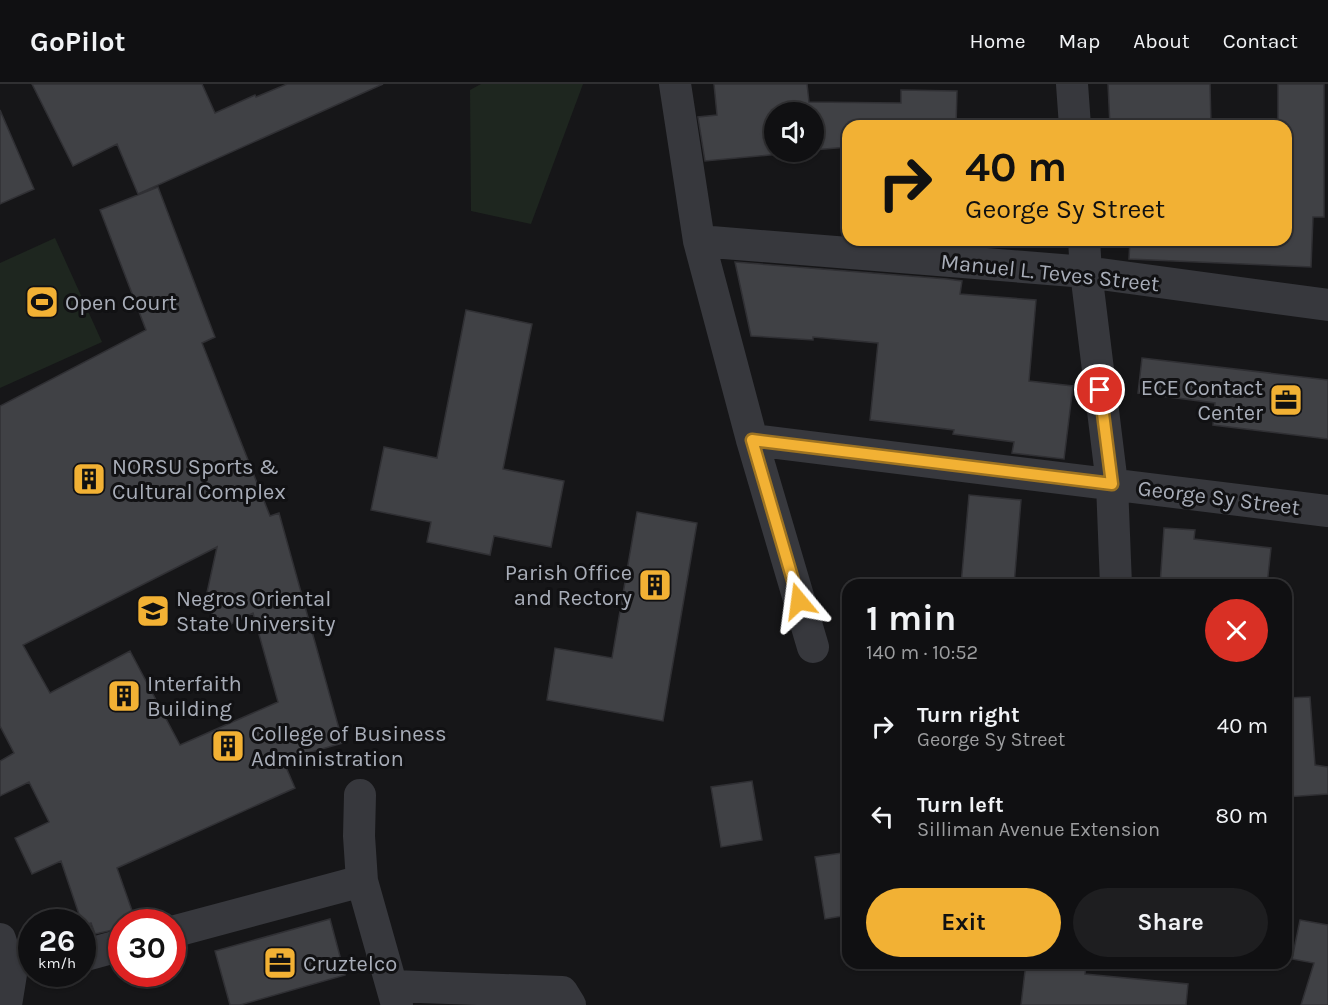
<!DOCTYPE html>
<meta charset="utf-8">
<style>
:root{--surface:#101012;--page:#1e1e20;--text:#f1f3f6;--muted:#9c9d9f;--line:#303032;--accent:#f2b134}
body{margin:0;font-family:Karla,sans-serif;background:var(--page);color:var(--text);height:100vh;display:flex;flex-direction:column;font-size:22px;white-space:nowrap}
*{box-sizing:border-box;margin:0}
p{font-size:20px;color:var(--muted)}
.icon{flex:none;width:33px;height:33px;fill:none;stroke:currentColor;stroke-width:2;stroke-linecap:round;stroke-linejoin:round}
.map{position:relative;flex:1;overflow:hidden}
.drawer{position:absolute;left:842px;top:495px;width:450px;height:390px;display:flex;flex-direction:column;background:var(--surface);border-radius:18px;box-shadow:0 2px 4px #0004,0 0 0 2px var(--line)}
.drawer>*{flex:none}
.guide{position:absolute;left:842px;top:36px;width:450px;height:126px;border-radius:18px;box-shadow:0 2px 4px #0004,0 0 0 2px var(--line);background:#f2b134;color:#111;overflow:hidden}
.controls{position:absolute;left:764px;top:18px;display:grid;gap:12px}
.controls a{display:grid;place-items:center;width:60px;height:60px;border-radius:50%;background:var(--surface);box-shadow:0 2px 4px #0004,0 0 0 2px var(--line);font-size:30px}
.speed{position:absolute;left:18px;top:825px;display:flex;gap:12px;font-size:30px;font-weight:700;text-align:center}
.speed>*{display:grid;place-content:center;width:78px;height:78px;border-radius:50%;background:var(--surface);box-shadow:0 2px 4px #0004,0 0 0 2px var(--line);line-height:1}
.speed small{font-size:15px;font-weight:400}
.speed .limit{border:9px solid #d22;background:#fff;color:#111}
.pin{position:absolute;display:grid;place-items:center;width:51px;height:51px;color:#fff;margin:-26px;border:3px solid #fff;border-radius:50%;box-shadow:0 2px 6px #0007}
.me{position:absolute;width:66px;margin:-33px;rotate:344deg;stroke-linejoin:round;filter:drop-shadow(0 0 4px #0008)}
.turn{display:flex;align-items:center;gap:21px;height:126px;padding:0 24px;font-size:27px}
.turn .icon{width:78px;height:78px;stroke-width:2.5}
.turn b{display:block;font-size:42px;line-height:51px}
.round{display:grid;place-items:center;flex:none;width:63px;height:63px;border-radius:32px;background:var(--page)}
.summary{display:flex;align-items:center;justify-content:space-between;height:102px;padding:0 24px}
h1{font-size:36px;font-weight:700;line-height:45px}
.action{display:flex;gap:12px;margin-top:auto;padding:12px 24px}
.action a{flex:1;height:69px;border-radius:36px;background:var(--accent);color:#111;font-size:24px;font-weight:700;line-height:69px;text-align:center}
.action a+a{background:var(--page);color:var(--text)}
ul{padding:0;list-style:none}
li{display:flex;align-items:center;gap:18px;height:90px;padding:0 24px}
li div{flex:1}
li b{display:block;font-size:22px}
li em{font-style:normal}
header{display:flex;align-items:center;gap:36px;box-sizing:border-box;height:84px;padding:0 30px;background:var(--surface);border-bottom:2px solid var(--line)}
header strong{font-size:28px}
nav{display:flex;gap:33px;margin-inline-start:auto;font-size:21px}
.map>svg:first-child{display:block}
.green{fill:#1e261f}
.building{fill:#404145;stroke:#303034;stroke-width:1.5;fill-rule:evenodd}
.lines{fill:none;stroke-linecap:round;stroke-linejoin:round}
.street{stroke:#37383d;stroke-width:32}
.route-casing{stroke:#9d7322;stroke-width:15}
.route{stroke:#f2b134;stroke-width:10}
.labels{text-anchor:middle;stroke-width:6;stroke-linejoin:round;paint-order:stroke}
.street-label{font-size:22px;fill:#a8adb8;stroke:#111113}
.poi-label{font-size:22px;fill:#a8adb8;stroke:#111113;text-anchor:start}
</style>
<header>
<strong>GoPilot</strong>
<nav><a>Home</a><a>Map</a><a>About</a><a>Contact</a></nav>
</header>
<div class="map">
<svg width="1328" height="921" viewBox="0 0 1328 921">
<rect width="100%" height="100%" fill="#161618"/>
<path class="green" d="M481 0H583L531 140 471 127 470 6Z
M55 154 102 258 0 304V179Z"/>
<path class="building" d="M32 0H202L215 29 255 11 256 13 287 0H383L138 110 117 60 73 82Z
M714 0H807L809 18 901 19V6L957 7 956 42H848V63L813 66V28H774V68H802L705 77 698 33 717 31Z
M1108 0H1210L1211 42H1110Z
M1278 0H1324V133H1313L1311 183 1129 175 1130 156H1286V42H1278Z
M0 26 34 105 0 120Z
M158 103 215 253 202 259 270 432 279 429 343 659 283 676 295 704 117 784 136 838H122V844L95 850 91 839 83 842 61 777 32 790 15 754 49 738 29 698 0 712V677L14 669 0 642V322L146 246 100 126ZM217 463 206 513 208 523 213 532 220 537 229 541 253 529 278 618 180 661 130 567 50 609 23 561Z
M735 178 947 195 962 197 960 210 1036 216 1029 297 1073 302 1064 375 1012 369 1014 358 953 350 954 346 870 336 878 259 813 253V256L751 252Z
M466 226 532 240 503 385 564 397 551 463 494 452 490 471 427 458 431 438 371 426 384 363 437 374Z
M1142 274 1328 296V355L1213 341 1215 319 1138 309Z
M969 411 1021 416 1014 501H961Z
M637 428 697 439 663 637 547 616 555 564 612 574Z
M1164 444 1195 446 1194 455 1271 464 1267 501H1160Z
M1310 613 1315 681 1328 683V710L1286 713V614Z
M752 697 762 756 721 763 711 703Z
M848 768V831L825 835 815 773Z
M330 835 345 891 240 921H230L215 867Z
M1300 836 1328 841V921H1301L1314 879 1292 875Z
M1026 879H1048L1086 883 1085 890 1188 900 1186 921H1021Z"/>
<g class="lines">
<path class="street" d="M675 0 699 157 752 356 813 563
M1072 0 1075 42
M1084 156 1086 188 1112 400 1116 501
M699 157 1086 188 1328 221
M752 356 1328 427
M360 711 359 752 362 797 397 921
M172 848 362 797
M0 855 11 890 6 921
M82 872 122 861
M392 902 562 908 570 921"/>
</g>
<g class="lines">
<g class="route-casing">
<path id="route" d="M799 517 752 356 1112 400 1100 306"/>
</g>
<use href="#route" class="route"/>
</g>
<defs>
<g id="stadium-square" transform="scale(1.725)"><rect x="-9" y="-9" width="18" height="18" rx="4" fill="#f2b134" stroke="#111113"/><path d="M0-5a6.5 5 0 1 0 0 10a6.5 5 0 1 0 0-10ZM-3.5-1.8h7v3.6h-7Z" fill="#111"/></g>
<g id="office-square" transform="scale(1.725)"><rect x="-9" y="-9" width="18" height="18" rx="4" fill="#f2b134" stroke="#111113"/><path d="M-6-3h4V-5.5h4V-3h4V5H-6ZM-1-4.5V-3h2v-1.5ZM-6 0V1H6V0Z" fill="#111"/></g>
<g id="building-square" transform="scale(1.725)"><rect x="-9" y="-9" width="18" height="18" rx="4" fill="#f2b134" stroke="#111113"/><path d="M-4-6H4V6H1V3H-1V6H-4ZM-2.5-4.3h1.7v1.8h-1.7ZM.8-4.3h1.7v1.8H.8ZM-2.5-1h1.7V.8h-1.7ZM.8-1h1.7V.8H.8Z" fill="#111"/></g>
<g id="university-square" transform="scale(1.725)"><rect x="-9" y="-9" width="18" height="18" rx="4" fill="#f2b134" stroke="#111113"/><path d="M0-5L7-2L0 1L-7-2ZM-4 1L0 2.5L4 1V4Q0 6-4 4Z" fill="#111"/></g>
</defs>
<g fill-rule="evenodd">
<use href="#stadium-square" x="42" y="218"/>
<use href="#office-square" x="1286" y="316"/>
<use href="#building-square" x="89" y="395"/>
<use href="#building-square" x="655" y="501"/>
<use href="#university-square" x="153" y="527"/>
<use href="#building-square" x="124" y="612"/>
<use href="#building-square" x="228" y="662"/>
<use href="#office-square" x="280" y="879"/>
</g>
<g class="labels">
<g class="street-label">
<text transform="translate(1050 188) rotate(6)" y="8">Manuel L. Teves Street</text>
<text transform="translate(1219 413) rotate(7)" y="8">George Sy Street</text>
</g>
<g class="poi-label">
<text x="65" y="226">Open Court</text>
<text x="1263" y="311" text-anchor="end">ECE Contact<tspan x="1263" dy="25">Center</tspan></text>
<text x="112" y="390">NORSU Sports &amp;<tspan x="112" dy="25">Cultural Complex</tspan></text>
<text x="632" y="496" text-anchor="end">Parish Office<tspan x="632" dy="25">and Rectory</tspan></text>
<text x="176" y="522">Negros Oriental<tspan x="176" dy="25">State University</tspan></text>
<text x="147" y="607">Interfaith<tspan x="147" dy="25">Building</tspan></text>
<text x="251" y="657">College of Business<tspan x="251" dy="25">Administration</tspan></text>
<text x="303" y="887">Cruztelco</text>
</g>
</g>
</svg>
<div class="controls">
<a><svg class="icon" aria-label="sound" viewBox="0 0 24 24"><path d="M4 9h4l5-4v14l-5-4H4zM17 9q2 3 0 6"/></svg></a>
</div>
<div class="speed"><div>26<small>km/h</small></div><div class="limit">30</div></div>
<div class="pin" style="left:1100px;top:306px;background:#d93025"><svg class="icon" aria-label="arrive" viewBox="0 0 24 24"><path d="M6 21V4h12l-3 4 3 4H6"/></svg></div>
<svg class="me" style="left:799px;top:517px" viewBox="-20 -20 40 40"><path d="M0-17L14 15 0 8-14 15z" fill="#f2b134" stroke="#fff" stroke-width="4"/></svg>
<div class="guide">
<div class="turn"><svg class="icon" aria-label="right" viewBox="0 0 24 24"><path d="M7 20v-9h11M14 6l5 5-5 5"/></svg><div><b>40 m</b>George Sy Street</div></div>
</div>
<section class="drawer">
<div class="summary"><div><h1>1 min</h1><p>140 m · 10:52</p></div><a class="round" style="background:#d93025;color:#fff"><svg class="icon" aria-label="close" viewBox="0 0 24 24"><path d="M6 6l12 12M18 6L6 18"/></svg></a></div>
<ul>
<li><svg class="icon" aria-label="right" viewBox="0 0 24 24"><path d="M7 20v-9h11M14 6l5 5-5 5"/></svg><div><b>Turn right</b><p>George Sy Street</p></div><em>40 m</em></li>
<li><svg class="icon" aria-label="left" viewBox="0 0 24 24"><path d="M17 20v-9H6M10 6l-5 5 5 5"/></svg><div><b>Turn left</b><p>Silliman Avenue Extension</p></div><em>80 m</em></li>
</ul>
<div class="action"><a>Exit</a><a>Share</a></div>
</section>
</div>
